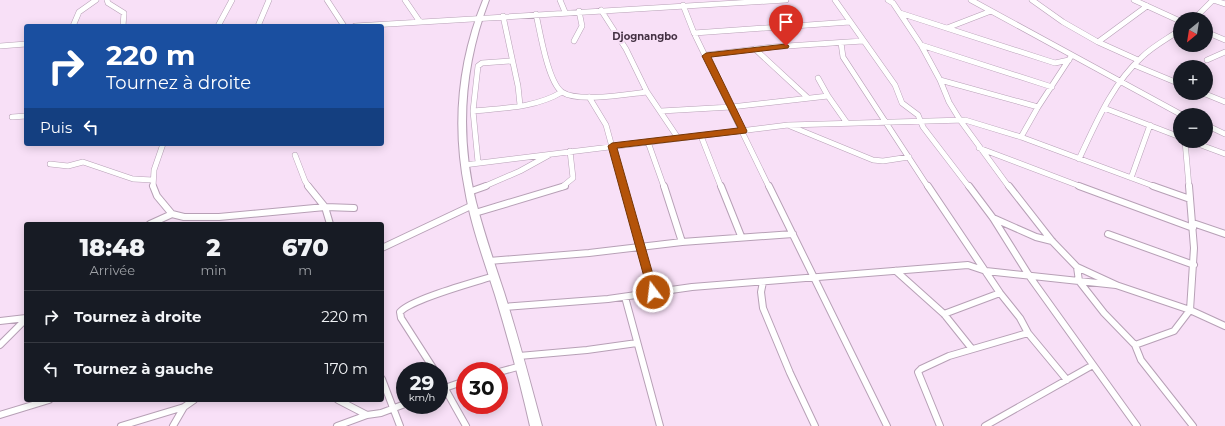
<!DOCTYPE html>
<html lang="fr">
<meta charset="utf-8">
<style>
:root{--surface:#171b24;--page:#20242c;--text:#f1f3f6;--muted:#9ea1a6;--line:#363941}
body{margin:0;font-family:Montserrat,sans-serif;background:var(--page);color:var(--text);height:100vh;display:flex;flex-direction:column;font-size:15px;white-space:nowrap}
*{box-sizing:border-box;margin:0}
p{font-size:13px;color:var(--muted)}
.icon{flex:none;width:22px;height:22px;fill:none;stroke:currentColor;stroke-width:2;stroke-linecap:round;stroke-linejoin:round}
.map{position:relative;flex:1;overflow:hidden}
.drawer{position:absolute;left:24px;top:222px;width:360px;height:180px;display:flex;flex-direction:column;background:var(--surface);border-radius:4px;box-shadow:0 2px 10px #0003}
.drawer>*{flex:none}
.banner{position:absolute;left:24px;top:24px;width:360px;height:122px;border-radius:4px;box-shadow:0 2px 10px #0003;background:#1a4fa0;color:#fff;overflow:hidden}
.needle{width:26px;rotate:210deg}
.tools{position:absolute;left:1173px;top:12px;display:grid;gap:8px}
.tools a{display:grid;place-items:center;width:40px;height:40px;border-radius:50%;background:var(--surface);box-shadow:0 2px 10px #0003;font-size:20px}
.speed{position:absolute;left:396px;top:362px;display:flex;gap:8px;font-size:20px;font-weight:700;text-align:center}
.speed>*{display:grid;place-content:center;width:52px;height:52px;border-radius:50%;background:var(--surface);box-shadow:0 2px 10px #0003;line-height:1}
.speed small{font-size:10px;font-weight:400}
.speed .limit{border:6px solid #d22;background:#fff;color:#111}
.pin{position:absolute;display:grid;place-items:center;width:34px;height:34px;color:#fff;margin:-41px -17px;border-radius:50% 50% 50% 0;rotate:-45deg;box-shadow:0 0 4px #0007}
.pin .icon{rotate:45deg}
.me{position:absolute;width:44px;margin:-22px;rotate:345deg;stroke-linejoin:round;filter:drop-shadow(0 0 3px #0008)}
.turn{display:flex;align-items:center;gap:14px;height:84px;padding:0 16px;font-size:18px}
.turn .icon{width:52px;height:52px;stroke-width:2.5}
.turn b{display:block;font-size:28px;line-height:34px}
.then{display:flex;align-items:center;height:38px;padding:0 16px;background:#0003;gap:8px;font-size:15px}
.eta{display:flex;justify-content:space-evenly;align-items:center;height:68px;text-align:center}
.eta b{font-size:24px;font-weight:800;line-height:28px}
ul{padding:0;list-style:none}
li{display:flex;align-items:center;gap:12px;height:52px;padding:0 16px;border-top:1px solid var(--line)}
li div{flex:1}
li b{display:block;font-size:15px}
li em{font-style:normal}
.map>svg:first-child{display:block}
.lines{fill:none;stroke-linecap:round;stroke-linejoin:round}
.street-far1-casing{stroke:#b7a0b6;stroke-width:6}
.street-casing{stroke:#b7a0b6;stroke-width:8}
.secondary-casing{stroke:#b7a0b6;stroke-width:2}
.street-far1{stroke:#fff;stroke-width:5}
.street{stroke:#fff;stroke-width:6}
.secondary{fill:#fff;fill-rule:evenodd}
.route{fill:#b45309;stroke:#753606}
.labels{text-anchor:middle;stroke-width:4;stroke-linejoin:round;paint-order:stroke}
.far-neighbourhood-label{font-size:10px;font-weight:bold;fill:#443143;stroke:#f8e0f7}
</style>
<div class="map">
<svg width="1225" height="426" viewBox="0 0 1225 426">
<rect width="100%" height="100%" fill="#f8e0f7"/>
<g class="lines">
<g class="street-far1-casing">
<path id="street-far1" d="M107 0 108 3 124 13 123 26
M327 0 344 26
M405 0 420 22
M560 0 565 12
M835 0 895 85 902 103 918 115 923 127 969 187
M888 0 893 3 921 45 940 80 949 102 960 120 1009 187
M971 0 1182 115
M1032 0 1063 22 1098 42
M1134 0 1180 21
M683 5 694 33 769 187
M601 10 626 49 647 92 678 138
M900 13 1055 63 1069 60
M536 14C540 32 548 82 562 92 578 103 628 94 647 92
M503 16 518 86 520 105
M1194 19 1213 0 1225 4
M73 26 79 12 96 0
M218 26 232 0
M258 26 269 0
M355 26 786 0
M947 28 991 11
M1206 32 1225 40
M694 33 850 22
M574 41 582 26 579 11
M841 43 843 57 928 187
M921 45 1052 87
M0 46 26 44
M755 49 808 98
M706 55 772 47 863 41
M1138 60 1098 42 1147 6
M1207 60 1225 52
M1134 65 1180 84
M818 78 828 96 847 123
M940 80 1038 107
M1203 93 1225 102
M589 97 606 125 623 187
M1104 108 1180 137
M473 111C503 108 535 108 562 92
M661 111 731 107 828 96
M12 117 26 116
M1206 125 1225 134
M790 126 873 160 883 161 909 157
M701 136 721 187
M1021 137 1038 107 1070 58
M1185 141 1189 187
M1190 141 1225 154
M648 142 664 187
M979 148 1082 187
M295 155 305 181 309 187
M1079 159C1096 123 1112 84 1142 57 1153 46 1167 39 1180 30
M478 162 473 111 478 66 482 63 511 61
M50 164 68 166 83 162 133 179 153 180
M464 165 788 125 965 120 1021 137 1156 187
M1131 178 1150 125
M153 187 154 170 163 144
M483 187 520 171 549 155
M562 187 573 178 570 151"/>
</g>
<g class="street-casing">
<path id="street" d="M153 186 157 196 172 214
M308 186 325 207 354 208
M623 186 653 292
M664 186 682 242
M721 186 741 236
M769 186 887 426
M928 186 1000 293 1020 318 1028 333 1067 380
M969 186 993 218 1030 277 1137 426
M1009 186 1052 241 1077 267 1116 285 1190 310 1225 326
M1079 186 1193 228
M1153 186 1190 199
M469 192 486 186
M475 213 565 186
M993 218 1036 237 1052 241
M1193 223 1225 234
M150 224 172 214 184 217H219L325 207 330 224
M1108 234 1194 265
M382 248 473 205
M489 261 589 253 682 242 793 234
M1077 267 1079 281 1104 313 1135 345 1141 360 1193 426
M896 271 944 314 972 349
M763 282 761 292 763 308 790 373 815 426
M625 297 660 426
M503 307 608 299 692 287 968 265 986 271 1116 285
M944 314 1000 293
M0 321 26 318
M0 345 26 319
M1135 345 1174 331 1190 310 1194 248 1189 186
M519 356 587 350 637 343
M435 371 401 318 400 312C411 299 475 282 494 276
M499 372 521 366
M439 378 466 426
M382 379 400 426
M439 390 465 381
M338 400 367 415 381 413 405 404
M0 415 49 400
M121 426 184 407 194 400
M173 426 184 407
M337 426 367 415
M940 426 918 372 921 369 949 356 1028 333
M985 426 1093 365"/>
</g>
<g class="secondary-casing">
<path id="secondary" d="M483 0H489C464 66 459 133 476 202 484 233 494 262 504 292 518 336 530 381 542 426H530C520 382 508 338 495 295 484 260 471 226 465 190 452 125 458 61 483 0Z"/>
</g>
<use href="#street-far1" class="street-far1"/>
<use href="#street" class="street"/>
<use href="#secondary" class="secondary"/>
</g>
<path class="route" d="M786 44 789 46 788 48 711 57 747 131 746 133 617 148 658 292 657 295 653 296 649 295 608 146 612 143 738 128 702 56 706 53Z"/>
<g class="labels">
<g class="far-neighbourhood-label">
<text x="645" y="40">Djognangbo</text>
</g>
</g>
</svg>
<div class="tools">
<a><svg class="needle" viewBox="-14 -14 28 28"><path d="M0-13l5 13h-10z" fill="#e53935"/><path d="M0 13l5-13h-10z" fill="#9ea1a6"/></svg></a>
<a>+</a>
<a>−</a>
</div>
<div class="speed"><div>29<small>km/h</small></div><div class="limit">30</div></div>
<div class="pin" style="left:786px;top:46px;background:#d93025"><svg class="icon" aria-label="arrive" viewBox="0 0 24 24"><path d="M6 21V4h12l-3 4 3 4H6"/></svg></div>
<svg class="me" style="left:653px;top:292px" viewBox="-20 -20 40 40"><circle r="17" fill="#b45309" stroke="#fff" stroke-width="3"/><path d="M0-11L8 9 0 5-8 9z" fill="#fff"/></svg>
<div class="banner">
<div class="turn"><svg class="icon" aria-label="right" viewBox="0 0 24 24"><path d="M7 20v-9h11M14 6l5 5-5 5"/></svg><div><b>220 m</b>Tournez à droite</div></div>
<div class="then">Puis<svg class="icon" aria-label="left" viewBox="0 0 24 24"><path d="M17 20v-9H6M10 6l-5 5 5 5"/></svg></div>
</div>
<section class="drawer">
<div class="eta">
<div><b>18:48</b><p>Arrivée</p></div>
<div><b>2</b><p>min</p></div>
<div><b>670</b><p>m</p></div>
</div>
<ul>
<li><svg class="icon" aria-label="right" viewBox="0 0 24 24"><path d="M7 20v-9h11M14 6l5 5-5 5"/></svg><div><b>Tournez à droite</b></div><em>220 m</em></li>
<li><svg class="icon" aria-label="left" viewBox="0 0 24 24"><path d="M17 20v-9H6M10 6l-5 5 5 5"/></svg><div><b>Tournez à gauche</b></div><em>170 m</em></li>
</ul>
</section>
</div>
